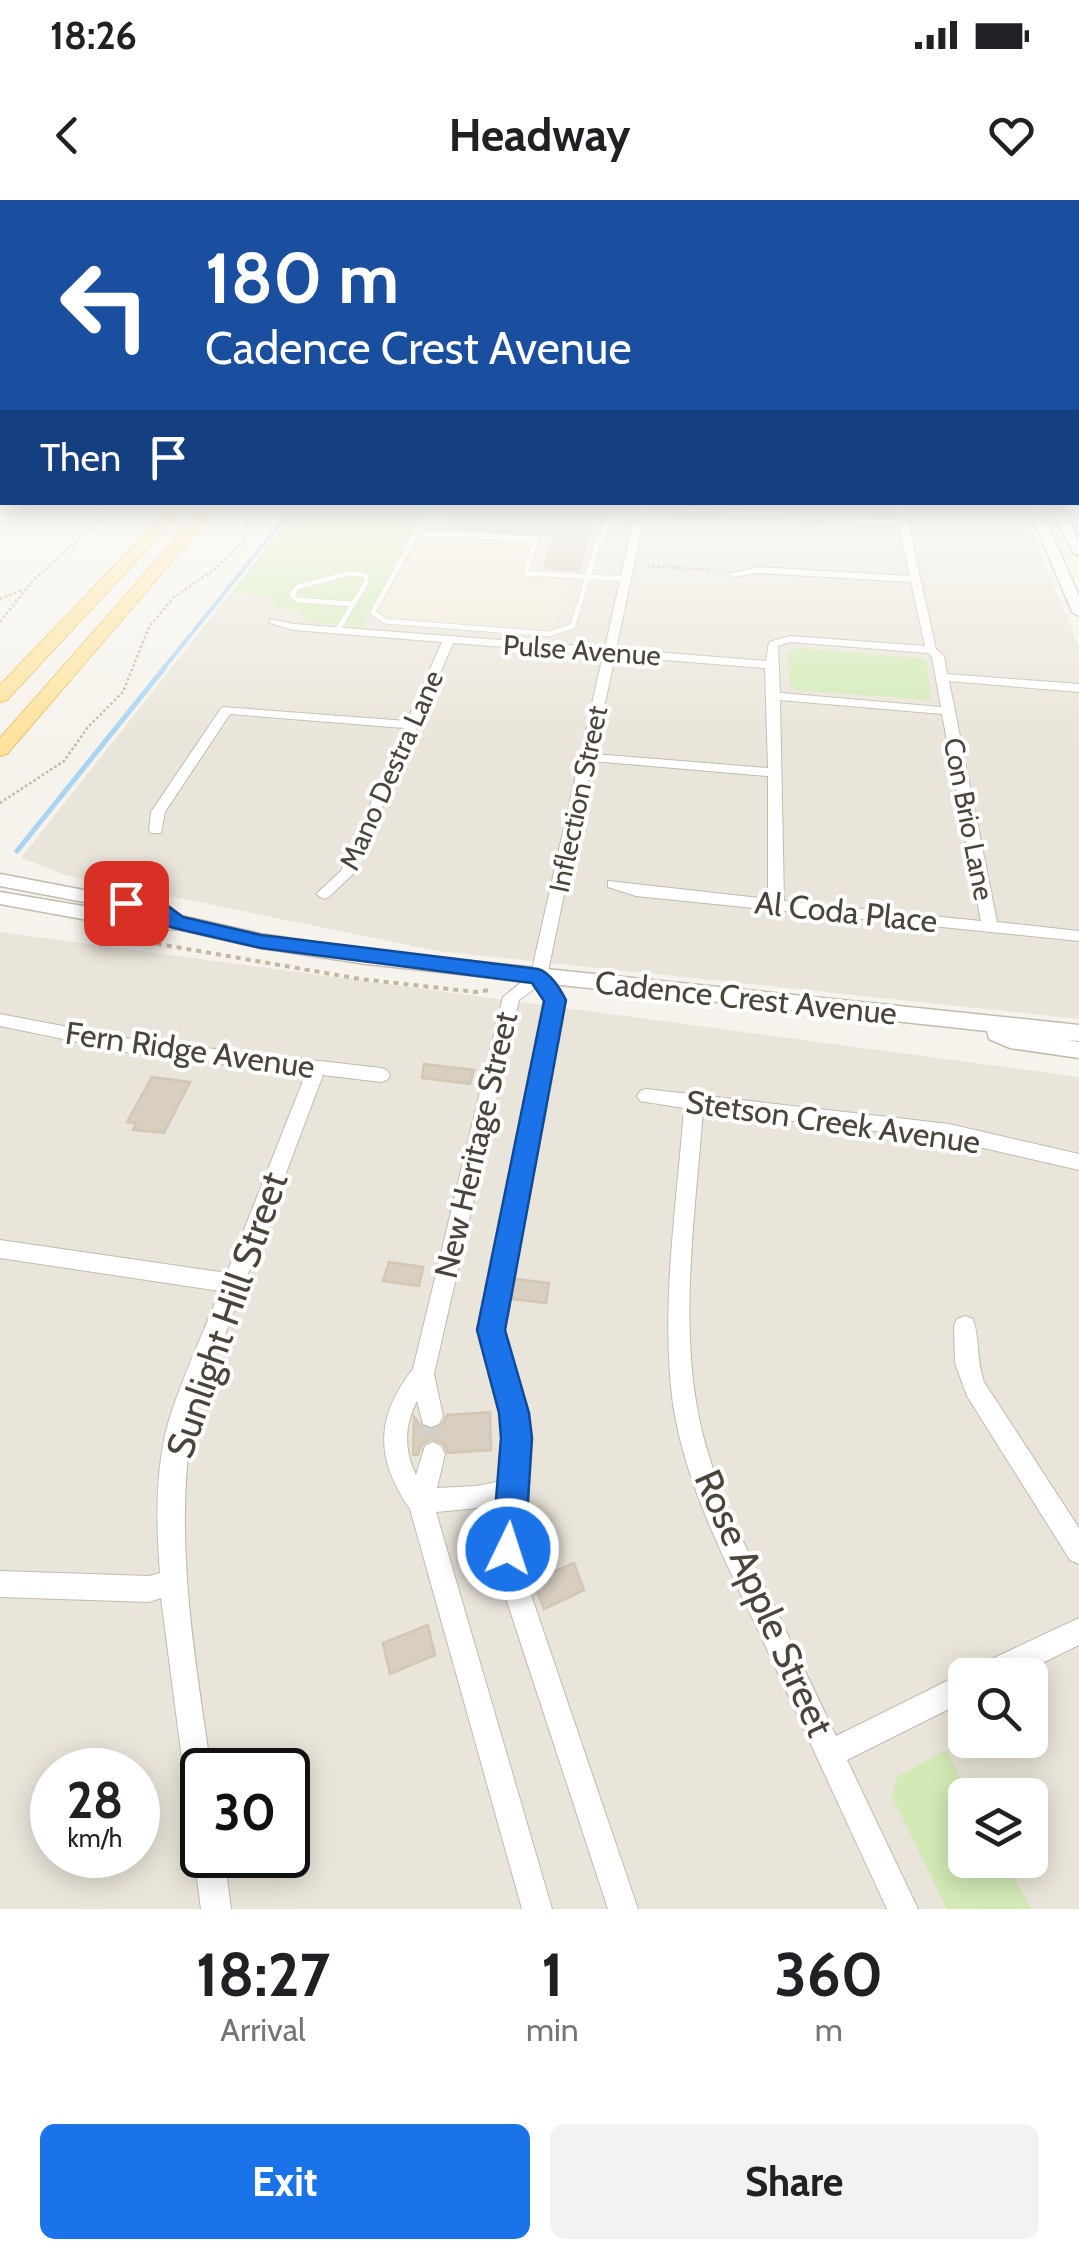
<!DOCTYPE html>
<style>
:root{--surface:#fff;--page:#f2f2f2;--text:#202124;--muted:#757577;--accent:#1a73e8}
body{margin:0;font-family:Cabin,sans-serif;background:var(--page);color:var(--text);height:100vh;display:flex;flex-direction:column;font-size:38px;white-space:nowrap}
*{box-sizing:border-box;margin:0}
p{font-size:32px;color:var(--muted)}
.icon{flex:none;width:55px;height:55px;fill:none;stroke:currentColor;stroke-width:2;stroke-linecap:round;stroke-linejoin:round}
.map{position:relative;height:1709px;overflow:hidden}
.drawer{display:flex;flex-direction:column;background:var(--surface);flex:1}
.drawer>*{flex:none}
.hud{position:absolute;left:0px;top:0px;width:1080px;height:305px;box-shadow:0 5px 25px #0003;background:#1a4fa0;color:#fff;overflow:hidden}
.buttons{position:absolute;left:948px;top:1458px;display:grid;gap:20px}
.buttons a{display:grid;place-items:center;width:100px;height:100px;border-radius:15px;background:var(--surface);box-shadow:0 5px 25px #0003;font-size:50px}
.speed{position:absolute;left:30px;top:1548px;display:flex;gap:20px;font-size:50px;font-weight:700;text-align:center}
.speed>*{display:grid;place-content:center;width:130px;height:130px;border-radius:50%;background:var(--surface);box-shadow:0 5px 25px #0003;line-height:1}
.speed small{font-size:25px;font-weight:400}
.speed .limit{border:5px solid #111;border-radius:15px;background:#fff;color:#111}
.pin{position:absolute;display:grid;place-items:center;width:85px;height:85px;color:#fff;margin:-42px;border-radius:20px;box-shadow:0 5px 15px #0006}
.me{position:absolute;width:110px;margin:-55px;rotate:4deg;stroke-linejoin:round;filter:drop-shadow(0 0 8px #0008)}
.turn{display:flex;align-items:center;gap:35px;height:210px;padding:0 40px;font-size:45px}
.turn .icon{width:130px;height:130px;stroke-width:2.5}
.turn b{display:block;font-size:70px;line-height:85px}
.then{display:flex;align-items:center;height:95px;padding:0 40px;background:#0003;gap:20px;font-size:38px}
.eta{display:flex;justify-content:space-evenly;align-items:center;height:170px;text-align:center}
.eta b{font-size:60px;font-weight:800;line-height:70px}
.cta{display:flex;gap:20px;margin-top:auto;padding:20px 40px}
.cta a{flex:1;height:115px;border-radius:15px;background:var(--accent);color:#fff;font-size:40px;font-weight:800;line-height:115px;text-align:center}
.cta a+a{background:var(--page);color:var(--text)}
.status{display:flex;justify-content:space-between;align-items:center;height:70px;padding:0 50px;background:var(--surface);direction:ltr}
.status svg{height:28px;fill:currentColor}
header{display:flex;justify-content:space-between;align-items:center;height:130px;padding:0 40px;background:var(--surface);font-size:45px;font-weight:800}
.map>svg:first-child{display:block}
.residential{fill:#eae5da;fill-rule:evenodd}
.education{fill:#efe8d6}
.green{fill:#d2eab5}
.lines{fill:none;stroke-linecap:round;stroke-linejoin:round}
.stream-far1{stroke:#a9d4f2;stroke-width:4}
.stream{stroke:#a9d4f2;stroke-width:5}
.building{fill:#d8cfc1;stroke:#d3c7b4;stroke-width:2.5}
.minor-tunnel{stroke:#d4d0c8;stroke-width:21;stroke-dasharray:21 10;stroke-linecap:butt}
.service-casing{stroke:#c2bbae;stroke-width:6}
.minor-casing{stroke:#c2bbae;stroke-width:2}
.tertiary-casing{stroke:#c2bbae;stroke-width:3}
.primary-casing{stroke:#e6c16a;stroke-width:2}
.path-far1{stroke:#c4b79f;stroke-width:2.5;stroke-dasharray:2.5 2.5;stroke-linecap:butt}
.path{stroke:#c4b79f;stroke-width:4;stroke-dasharray:5 5;stroke-linecap:butt}
.service{stroke:#fff;stroke-width:5}
.minor{fill:#fff;fill-rule:evenodd}
.tertiary{fill:#fff;fill-rule:evenodd}
.primary{fill:#ffe39c;fill-rule:evenodd}
.route{fill:#1a73e8;stroke:#114b97;stroke-width:2.5}
.labels{text-anchor:middle;stroke-width:8;stroke-linejoin:round;paint-order:stroke}
.far-street-label{font-size:28px;fill:#4b4439;stroke:#fff}
.street-label{font-size:32px;fill:#4b4439;stroke:#fff}
.near-street-label{font-size:38px;fill:#4b4439;stroke:#fff}
</style>
<div class="status"><b>18:26</b><svg viewBox="0 0 49 12"><path d="M0 12V9h3v3zM5 12V6h3v6zM10 12V3h3v9zM15 12V0h3v12zM26 1h20v11H26zM47 4h2v5h-2z"/></svg></div>
<header><svg class="icon" aria-label="back" viewBox="0 0 24 24"><path d="M15 5l-7 7 7 7"/></svg>Headway<svg class="icon" aria-label="heart" viewBox="0 0 24 24"><path d="M12 20l-8-8c-3-5 5-10 8-4 3-6 11-1 8 4z"/></svg></header>
<div class="map">
<svg width="1079" height="1709" viewBox="0 0 1079 1709">
<rect width="100%" height="100%" fill="#f6f3ec"/>
<path class="residential" d="M301 304H1020L1079 446V819L438 751 66 675 21 658Z
M0 732 1079 877V1709H0ZM965 1475H1030V1540H965ZM52 1570H138V1655H52ZM202 1570H288V1655H202ZM965 1595H1030V1660H965Z"/>
<path class="education" d="M434 313 453 314 448 329 555 336 544 368 578 374 572 389 566 390 554 430 383 417 381 408 420 339H432L436 331 428 326Z"/>
<path class="green" d="M301 304H426L362 428 306 421 299 410 280 409 270 396 232 392Z
M798 448 926 459 931 500 796 490 790 487 787 453Z
M946 1550 970 1595H965V1660H1005L1031 1709H947L892 1597 897 1577Z"/>
<g class="lines">
<path class="stream-far1" d="M163 469 296 304"/>
<path class="stream" d="M17 651 165 467"/>
</g>
<path class="building" d="M460 304 594 310 579 370 544 368 555 336 447 328Z
M424 864 474 870 470 884 422 878Z
M152 877 190 882 164 933 133 930 136 923 127 922Z
M389 1062 423 1067 419 1086 383 1081Z
M515 1079 549 1083 546 1103 512 1099Z
M490 1212 491 1250 448 1253 443 1243 431 1239 421 1245 418 1255H413L414 1217 422 1228 432 1230 442 1226 447 1215Z
M574 1363 584 1390 544 1409 533 1381Z
M428 1425 435 1455 390 1474 383 1443Z"/>
<g class="lines">
<path class="minor-tunnel" d="M431 1216 433 1254"/>
<g class="service-casing">
<path id="service" d="M87 304 103 306
M433 304 373 412 385 421 549 434 573 426 597 346 613 311 606 304
M417 333 536 339 526 373 626 379
M337 431 367 381 365 375 350 373 297 387 292 395 297 400 353 404"/>
</g>
<g class="minor-casing">
<path id="minor" d="M99 304H108L103 309Z
M637 304 898 320 894 304H904L936 449 944 456 947 474 1079 484V492L949 481 997 722 1079 731V741L636 696 608 687V681L768 699V576L592 561 547 776 563 800 502 1130 525 1213 529 1239 521 1349 528 1386 638 1709H608L502 1386 495 1349 499 1306 436 1312 552 1709H522L410 1309C375 1259 375 1217 413 1169L503 797 531 774 603 455 453 443 354 673 329 697 324 699 316 694 341 671 404 528 230 514 165 612 161 633H151L149 630 151 612 222 507 407 521 442 442 293 430 270 423V419L294 424 605 448ZM646 309 899 326 910 376 759 367 728 374 733 377 759 373 911 382 925 446 790 436 769 442 766 461 616 449ZM790 442 928 453 932 457 941 507 780 493 778 446ZM615 456 765 468 768 568 594 554ZM780 500 942 514 981 721 784 701ZM537 787 547 801 480 1130 503 1213 505 1239 502 1281 476 1286 437 1288 445 1254 441 1246 433 1242 425 1246 416 1275C404 1251 404 1225 417 1201L423 1224 431 1227 439 1224 443 1216 434 1174 519 800Z
M0 814 136 840 381 868 387 870 390 875 387 880 381 882 323 875 192 1222C174 1343 194 1451 211 1570H202V1619L192 1615 188 1605 161 1398 149 1402 0 1397V1371L149 1376 160 1373C156 1324 155 1267 169 1220 183 1176 203 1133 220 1091L0 1058V1040L227 1073 306 873 136 854 0 826Z
M646 889 949 924 1079 954V970L949 940 703 910C696 1005 680 1113 697 1207 708 1272 738 1332 767 1391 790 1440 813 1488 836 1536L955 1477 965 1473 969 1475H965V1501L847 1560 918 1709H887C844 1617 802 1524 759 1432 725 1360 685 1284 673 1204 660 1107 677 1005 684 908L640 901 637 896 640 891Z
M965 1116 973 1119C980 1139 976 1160 984 1182L1079 1328V1364L1070 1360 967 1196 955 1163 954 1126 957 1119Z
M1079 1418V1445L1018 1475H976L979 1465Z
M202 1643V1655H224L231 1709H201L194 1655 199 1645Z"/>
</g>
<g class="tertiary-casing">
<path id="tertiary" d="M1027 304H1039L1079 396V416L1072 412Z
M1049 304H1061L1079 340V356L1073 352Z
M0 674 152 703 162 709 152 715 0 686Z
M0 692 148 717 177 715 261 734 366 750 1079 825V841L1067 840 1079 842V858L1010 848 989 839 987 831 366 764 261 748 177 729 148 731 0 704Z"/>
</g>
<g class="primary-casing">
<path id="primary" d="M174 304H189L7 500 0 502V485Z
M206 304H221L7 554 0 556V538Z"/>
</g>
<path class="path-far1" d="M647 366 713 370
M0 399 22 390
M0 422 33 380 103 318
M0 603 64 561 88 527 123 492 149 427 174 397 215 369 245 340 249 312 260 304"/>
<path class="path" d="M147 742 360 779 476 792 489 790"/>
<use href="#service" class="service"/>
<use href="#minor" class="minor"/>
<use href="#tertiary" class="tertiary"/>
<use href="#primary" class="primary"/>
</g>
<linearGradient id="sky" x2="0" y2="1"><stop stop-color="#8fc1ec"/><stop offset="0.56" stop-color="#fbfaf6"/><stop offset="1" stop-color="#fbfaf6" stop-opacity="0"/></linearGradient>
<rect width="1079" height="543" fill="url(#sky)"/>
<path class="route" d="M126 696 168 706 183 717 261 735 538 769C551 773 560 789 566 800L505 1130 529 1213 532 1238 525 1349 520 1361 508 1365 497 1361 492 1349 501 1238 499 1213 477 1130 544 801 532 783 261 748 170 727 155 716 119 707 116 703Z"/>
<g class="labels">
<g class="far-street-label">
<text transform="translate(582 450) rotate(4)" y="10">Pulse Avenue</text>
<text transform="translate(391 570) rotate(-66)" y="10">Mano Destra Lane</text>
<text transform="translate(578 599) rotate(-78)" y="10">Inflection Street</text>
<text transform="translate(969 619) rotate(79)" y="10">Con Brio Lane</text>
</g>
<g class="street-label">
<text transform="translate(846 712) rotate(6)" y="11">Al Coda Place</text>
<text transform="translate(746 798) rotate(6)" y="11">Cadence Crest Avenue</text>
<text transform="translate(190 850) rotate(8)" y="11">Fern Ridge Avenue</text>
<text transform="translate(833 922) rotate(8)" y="11">Stetson Creek Avenue</text>
<text transform="translate(476 945) rotate(-77)" y="11">New Heritage Street</text>
</g>
<g class="near-street-label">
<text transform="translate(227 1115) rotate(-71)" y="13">Sunlight Hill Street</text>
<text transform="translate(764 1403) rotate(66)" y="13">Rose Apple Street</text>
</g>
</g>
</svg>
<div class="buttons">
<a><svg class="icon" aria-label="search" viewBox="0 0 24 24"><circle cx="10" cy="10" r="6"/><path d="M15 15l6 6"/></svg></a>
<a><svg class="icon" aria-label="layers" viewBox="0 0 24 24"><path d="M12 4l9 5-9 5-9-5zM3 14l9 5 9-5"/></svg></a>
</div>
<div class="speed"><div>28<small>km/h</small></div><div class="limit">30</div></div>
<div class="pin" style="left:126px;top:703px;background:#d93025"><svg class="icon" aria-label="arrive" viewBox="0 0 24 24"><path d="M6 21V4h12l-3 4 3 4H6"/></svg></div>
<svg class="me" style="left:508px;top:1349px" viewBox="-20 -20 40 40"><circle r="17" fill="#1a73e8" stroke="#fff" stroke-width="3"/><path d="M0-11L8 9 0 5-8 9z" fill="#fff"/></svg>
<div class="hud">
<div class="turn"><svg class="icon" aria-label="left" viewBox="0 0 24 24"><path d="M17 20v-9H6M10 6l-5 5 5 5"/></svg><div><b>180 m</b>Cadence Crest Avenue</div></div>
<div class="then">Then<svg class="icon" aria-label="arrive" viewBox="0 0 24 24"><path d="M6 21V4h12l-3 4 3 4H6"/></svg></div>
</div>
</div>
<section class="drawer">
<div class="eta">
<div><b>18:27</b><p>Arrival</p></div>
<div><b>1</b><p>min</p></div>
<div><b>360</b><p>m</p></div>
</div>
<div class="cta"><a>Exit</a><a>Share</a></div>
</section>
